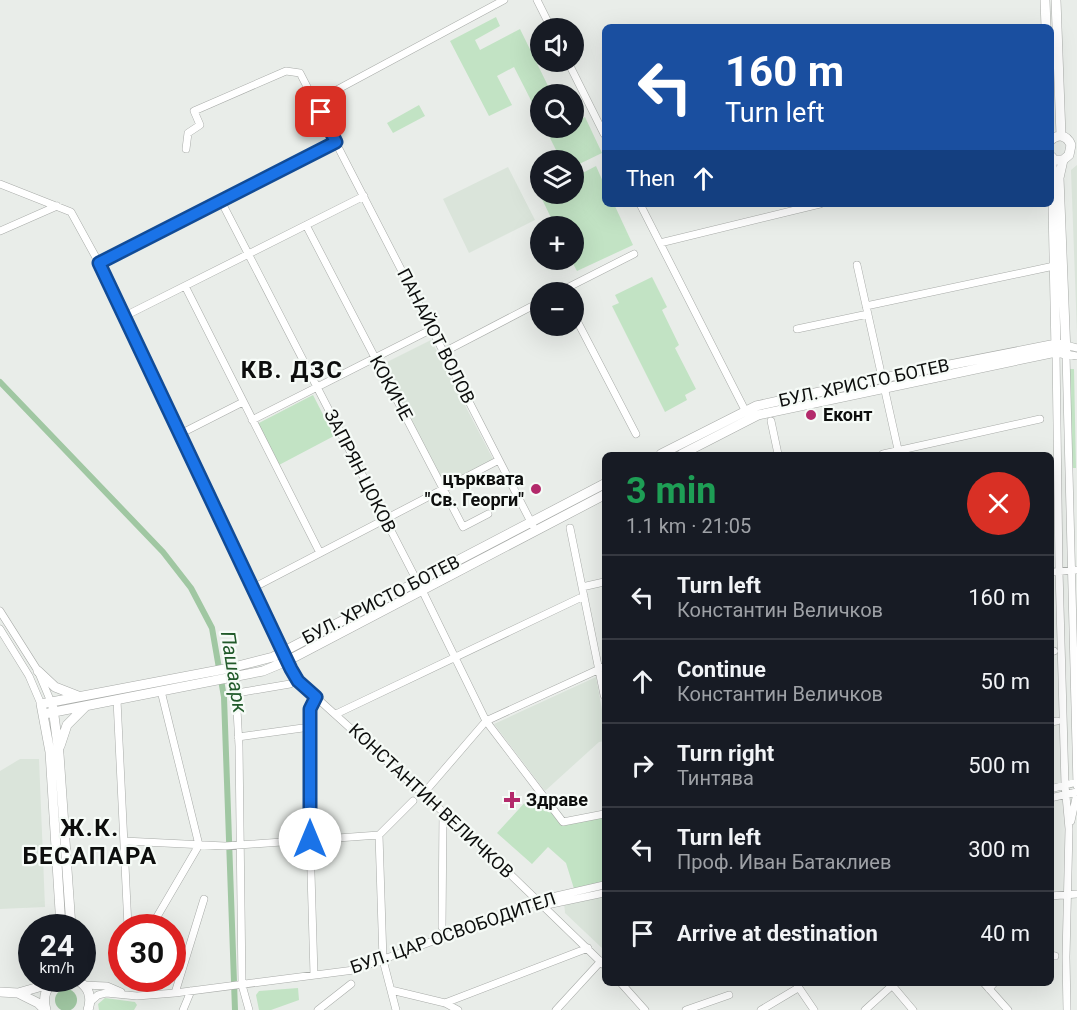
<!DOCTYPE html>
<meta charset="utf-8">
<style>
:root{--surface:#171b24;--page:#20242c;--text:#f1f3f6;--muted:#9ea1a6;--line:#363941}
body{margin:0;font-family:Roboto,sans-serif;background:var(--page);color:var(--text);height:100vh;display:flex;flex-direction:column;font-size:22px;white-space:nowrap}
*{box-sizing:border-box;margin:0}
p{font-size:20px;color:var(--muted)}
.icon{flex:none;width:33px;height:33px;fill:none;stroke:currentColor;stroke-width:2;stroke-linecap:round;stroke-linejoin:round}
.map{position:relative;flex:1;overflow:hidden}
.details{position:absolute;left:602px;top:452px;width:452px;height:534px;display:flex;flex-direction:column;background:var(--surface);border-radius:9px;box-shadow:0 6px 24px #0002}
.details>*{flex:none}
.guide{position:absolute;left:602px;top:24px;width:452px;height:183px;border-radius:9px;box-shadow:0 6px 24px #0002;background:#1a4fa0;color:#fff;overflow:hidden}
.buttons{position:absolute;left:530px;top:18px;display:grid;gap:12px}
.buttons a{display:grid;place-items:center;width:54px;height:54px;border-radius:50%;background:var(--surface);box-shadow:0 6px 24px #0002;font-size:30px}
.speed{position:absolute;left:18px;top:914px;display:flex;gap:12px;font-size:30px;font-weight:700;text-align:center}
.speed>*{display:grid;place-content:center;width:78px;height:78px;border-radius:50%;background:var(--surface);box-shadow:0 6px 24px #0002;line-height:1}
.speed small{font-size:15px;font-weight:400}
.speed .limit{border:9px solid #d22;background:#fff;color:#111}
.pin{position:absolute;display:grid;place-items:center;width:51px;height:51px;color:#fff;margin:-26px;border-radius:12px;box-shadow:0 3px 9px #0006}
.me{position:absolute;width:66px;margin:-33px;rotate:0deg;stroke-linejoin:round;filter:drop-shadow(0 0 4px #0008)}
.turn{display:flex;align-items:center;gap:21px;height:126px;padding:0 24px;font-size:27px}
.turn .icon{width:78px;height:78px;stroke-width:2.5}
.turn b{display:block;font-size:42px;line-height:51px}
.then{display:flex;align-items:center;height:57px;padding:0 24px;background:#0003;gap:12px;font-size:22px}
.round{display:grid;place-items:center;flex:none;width:63px;height:63px;border-radius:32px;background:var(--page)}
.summary{display:flex;align-items:center;justify-content:space-between;height:102px;padding:0 24px}
h1{font-size:36px;font-weight:700;line-height:45px;color:#1e9e55}
ul{padding:0;list-style:none}
li{display:flex;align-items:center;gap:18px;height:84px;padding:0 24px;border-top:2px solid var(--line)}
li div{flex:1}
li b{display:block;font-size:22px}
li em{font-style:normal}
.map>svg:first-child{display:block}
.built{fill:#dae4da}
.green{fill:#c2e3c4}
.water{fill:#a0c7a2}
.lines{fill:none;stroke-linecap:round;stroke-linejoin:round}
.canal{stroke:#a0c7a2;stroke-width:6}
.minor-casing{stroke:#a8aba8;stroke-width:8}
.major-casing{stroke:#a8aba8;stroke-width:10}
.minor{stroke:#fff;stroke-width:7}
.major{stroke:#fff;stroke-width:9}
.route-casing{stroke:#114b97;stroke-width:15}
.route{stroke:#1a73e8;stroke-width:10}
.poi-dot{fill:#b32a6b;stroke:#f6fbf7;stroke-width:2}
.labels{text-anchor:middle;stroke-width:4.5;stroke-linejoin:round;paint-order:stroke}
.street-label{font-size:18px;fill:#0d0e0d;stroke:#f6fbf7}
.poi-label{font-size:18px;font-weight:bold;fill:#0d0e0d;stroke:#f6fbf7;text-anchor:start}
.water-label{font-size:20px;font-style:italic;fill:#215a2a;stroke:#f6fbf7}
.district-label{font-size:24px;font-weight:bold;letter-spacing:1.5px;fill:#0d0e0d;stroke:#f6fbf7}
</style>
<div class="map">
<svg width="1077" height="1010" viewBox="0 0 1077 1010">
<rect width="100%" height="100%" fill="#e9ede9"/>
<path class="built" d="M1077 165V333L1071 170Z
M508 167 535 220 469 253 443 199Z
M431 340 494 461 445 486 383 364Z
M596 677 604 721V741L599 742 545 791 494 724Z
M20 759H39L45 907 0 909V771Z
M604 893V950L565 913 564 902Z"/>
<path class="green" d="M496 17 500 26 475 40 480 50 520 29 552 94H540V118L514 67 497 76 512 105 489 116 450 41Z
M419 105 425 116 393 133 387 123Z
M585 117 602 153 573 167V160H561L545 128H573V122Z
M596 166 604 184V204H614L633 245 577 271 571 260H573V226H555L540 195 543 194H573V178Z
M652 277 667 307 662 310 679 345 675 348 696 389 685 395 687 400 665 412 612 306 619 303 615 295Z
M1066 369H1074L1076 468H1068Z
M313 395 334 436 279 465 257 424Z
M538 788 563 822 604 814V885L575 892 566 863 548 847 532 864 497 833Z
M298 988 299 1000 271 1010H259L256 995 259 991Z
M105 998 135 1002 137 1005 134 1010H99L98 1004Z"/>
<path class="water" d="M55 1000a11 11 0 1 1 22 0a11 11 0 1 1-22 0Z"/>
<g class="lines">
<path class="canal" d="M0 382 163 552 191 588 212 628 224 697 235 1010"/>
<g class="minor-casing">
<path id="minor" d="M537 0 551 28
M568 62 604 134
M316 101 504 0
M186 149 188 133 200 125 194 111 286 71 300 73 533 526
M0 184 71 212 99 263 287 661 298 681 483 848 604 965
M221 201 417 581
M640 204 747 414
M306 225 463 527 488 514
M0 231 57 206
M660 243 820 204
M99 263 336 142
M857 265 899 454
M185 286 320 553
M559 292 634 254
M866 306 1054 266
M573 313 636 434
M125 316 364 196
M797 329 868 314
M1066 345 1077 348
M444 352 540 302
M1056 352 1059 570 1065 785 1069 829 1066 957 1067 1010
M1077 356 1066 354 1077 786
M252 420 432 329
M771 421 778 454
M180 434 243 402
M883 454 1040 419
M570 528 604 695
M1050 572 1077 570
M582 587 604 582
M253 588 499 460
M422 590 486 721 563 822 604 814
M0 611 38 671 51 702
M0 629 29 676 41 704
M1050 652 1054 651
M235 673 239 746 242 985 249 1010
M237 693 290 684
M117 700 128 927
M336 714 584 596
M1050 722 1057 721
M238 737 310 727
M1050 789 1077 782
M424 793 486 721 604 667
M1050 798 1077 792
M1071 821 1077 793
M379 835 383 960 396 1010
M124 841 225 846 379 835 413 801
M1050 896 1077 894
M542 906 604 893
M151 927 199 845 161 691
M442 927 443 812
M1050 955 1055 956
M314 975 310 839V709L316 697
M620 982 645 1010
M795 982 814 1010
M983 982 1008 1010
M891 984 913 1010
M83 985 107 986 121 992
M989 989 995 982
M391 990 445 1003 458 1010
M175 993 204 899
M90 1002 98 995 106 993 137 996 175 993 354 970 526 907 539 900 604 885
M445 1003 588 948
M183 1010 191 991
M318 1010 351 984
M556 1010 601 961H604
M686 1010 729 995
M761 1010 798 988
M865 1010 896 982"/>
</g>
<g class="major-casing">
<path id="major" d="M1045 0 1046 27
M1056 0 1061 136
M1050 141C1058 133 1067 135 1071 145L1069 155 1063 160H1057
M1052 157 1056 350
M661 454 756 406 883 378 1056 344 1066 345
M682 454 758 415 1056 352 1066 354 1059 178 1063 160
M38 671 55 687 78 696
M53 708 59 754 71 927
M44 714 263 671 287 661 604 495
M60 746 67 725 86 706
M61 927 50 752 41 704 230 668 273 657 604 484
M0 992 18 993 53 983
M18 993 38 1003 45 1010
M46 1010C34 968 101 969 88 1010"/>
</g>
<use href="#minor" class="minor"/>
<use href="#major" class="major"/>
</g>
<g class="lines">
<g class="route-casing">
<path id="route" d="M310 839V709L316 697 298 681 291 669 99 263 336 142 321 112"/>
</g>
<use href="#route" class="route"/>
</g>
<g class="poi-dot">
<circle cx="811" cy="415" r="6"/>
<circle cx="536" cy="489" r="6"/>
<path d="M509 791h6v6h6v6h-6v6h-6v-6h-6v-6h6z"/>
</g>
<g class="labels">
<g class="street-label">
<text transform="translate(436 336) rotate(63)" y="6">ПАНАЙОТ ВОЛОВ</text>
<text transform="translate(864 383) rotate(-12)" y="6">БУЛ. ХРИСТО БОТЕВ</text>
<text transform="translate(391 388) rotate(62)" y="6">КОКИЧЕ</text>
<text transform="translate(360 471) rotate(63)" y="6">ЗАПРЯН ЦОКОВ</text>
<text transform="translate(381 600) rotate(-27)" y="6">БУЛ. ХРИСТО БОТЕВ</text>
<text transform="translate(431 801) rotate(43)" y="6">КОНСТАНТИН ВЕЛИЧКОВ</text>
<text transform="translate(453 933) rotate(-19)" y="6">БУЛ. ЦАР ОСВОБОДИТЕЛ</text>
</g>
<g class="poi-label">
<text x="823" y="421">Еконт</text>
<text x="524" y="485" text-anchor="end">църквата<tspan x="524" dy="21">"Св. Георги"</tspan></text>
<text x="526" y="806">Здраве</text>
</g>
<g class="water-label">
<text transform="translate(234 672) rotate(81)" y="7">Пашаарк</text>
</g>
<g class="district-label">
<text x="292" y="378">КВ. ДЗС</text>
<text x="90" y="836">Ж.К.<tspan x="90" dy="28">БЕСАПАРА</tspan></text>
</g>
</g>
</svg>
<div class="buttons">
<a><svg class="icon" aria-label="sound" viewBox="0 0 24 24"><path d="M4 9h4l5-4v14l-5-4H4zM17 9q2 3 0 6"/></svg></a>
<a><svg class="icon" aria-label="search" viewBox="0 0 24 24"><circle cx="10" cy="10" r="6"/><path d="M15 15l6 6"/></svg></a>
<a><svg class="icon" aria-label="layers" viewBox="0 0 24 24"><path d="M12 4l9 5-9 5-9-5zM3 14l9 5 9-5"/></svg></a>
<a>+</a>
<a>−</a>
</div>
<div class="speed"><div>24<small>km/h</small></div><div class="limit">30</div></div>
<div class="pin" style="left:321px;top:112px;background:#d93025"><svg class="icon" aria-label="arrive" viewBox="0 0 24 24"><path d="M6 21V4h12l-3 4 3 4H6"/></svg></div>
<svg class="me" style="left:310px;top:839px" viewBox="-20 -20 40 40"><circle r="19" fill="#fff"/><path d="M0-13L10 11 0 6-10 11z" fill="#1a73e8"/></svg>
<div class="guide">
<div class="turn"><svg class="icon" aria-label="left" viewBox="0 0 24 24"><path d="M17 20v-9H6M10 6l-5 5 5 5"/></svg><div><b>160 m</b>Turn left</div></div>
<div class="then">Then<svg class="icon" aria-label="ahead" viewBox="0 0 24 24"><path d="M12 20V5M6 11l6-6 6 6"/></svg></div>
</div>
<section class="details">
<div class="summary"><div><h1>3 min</h1><p>1.1 km · 21:05</p></div><a class="round" style="background:#d93025;color:#fff"><svg class="icon" aria-label="close" viewBox="0 0 24 24"><path d="M6 6l12 12M18 6L6 18"/></svg></a></div>
<ul>
<li><svg class="icon" aria-label="left" viewBox="0 0 24 24"><path d="M17 20v-9H6M10 6l-5 5 5 5"/></svg><div><b>Turn left</b><p>Константин Величков</p></div><em>160 m</em></li>
<li><svg class="icon" aria-label="ahead" viewBox="0 0 24 24"><path d="M12 20V5M6 11l6-6 6 6"/></svg><div><b>Continue</b><p>Константин Величков</p></div><em>50 m</em></li>
<li><svg class="icon" aria-label="right" viewBox="0 0 24 24"><path d="M7 20v-9h11M14 6l5 5-5 5"/></svg><div><b>Turn right</b><p>Тинтява</p></div><em>500 m</em></li>
<li><svg class="icon" aria-label="left" viewBox="0 0 24 24"><path d="M17 20v-9H6M10 6l-5 5 5 5"/></svg><div><b>Turn left</b><p>Проф. Иван Батаклиев</p></div><em>300 m</em></li>
<li><svg class="icon" aria-label="arrive" viewBox="0 0 24 24"><path d="M6 21V4h12l-3 4 3 4H6"/></svg><div><b>Arrive at destination</b></div><em>40 m</em></li>
</ul>
</section>
</div>
